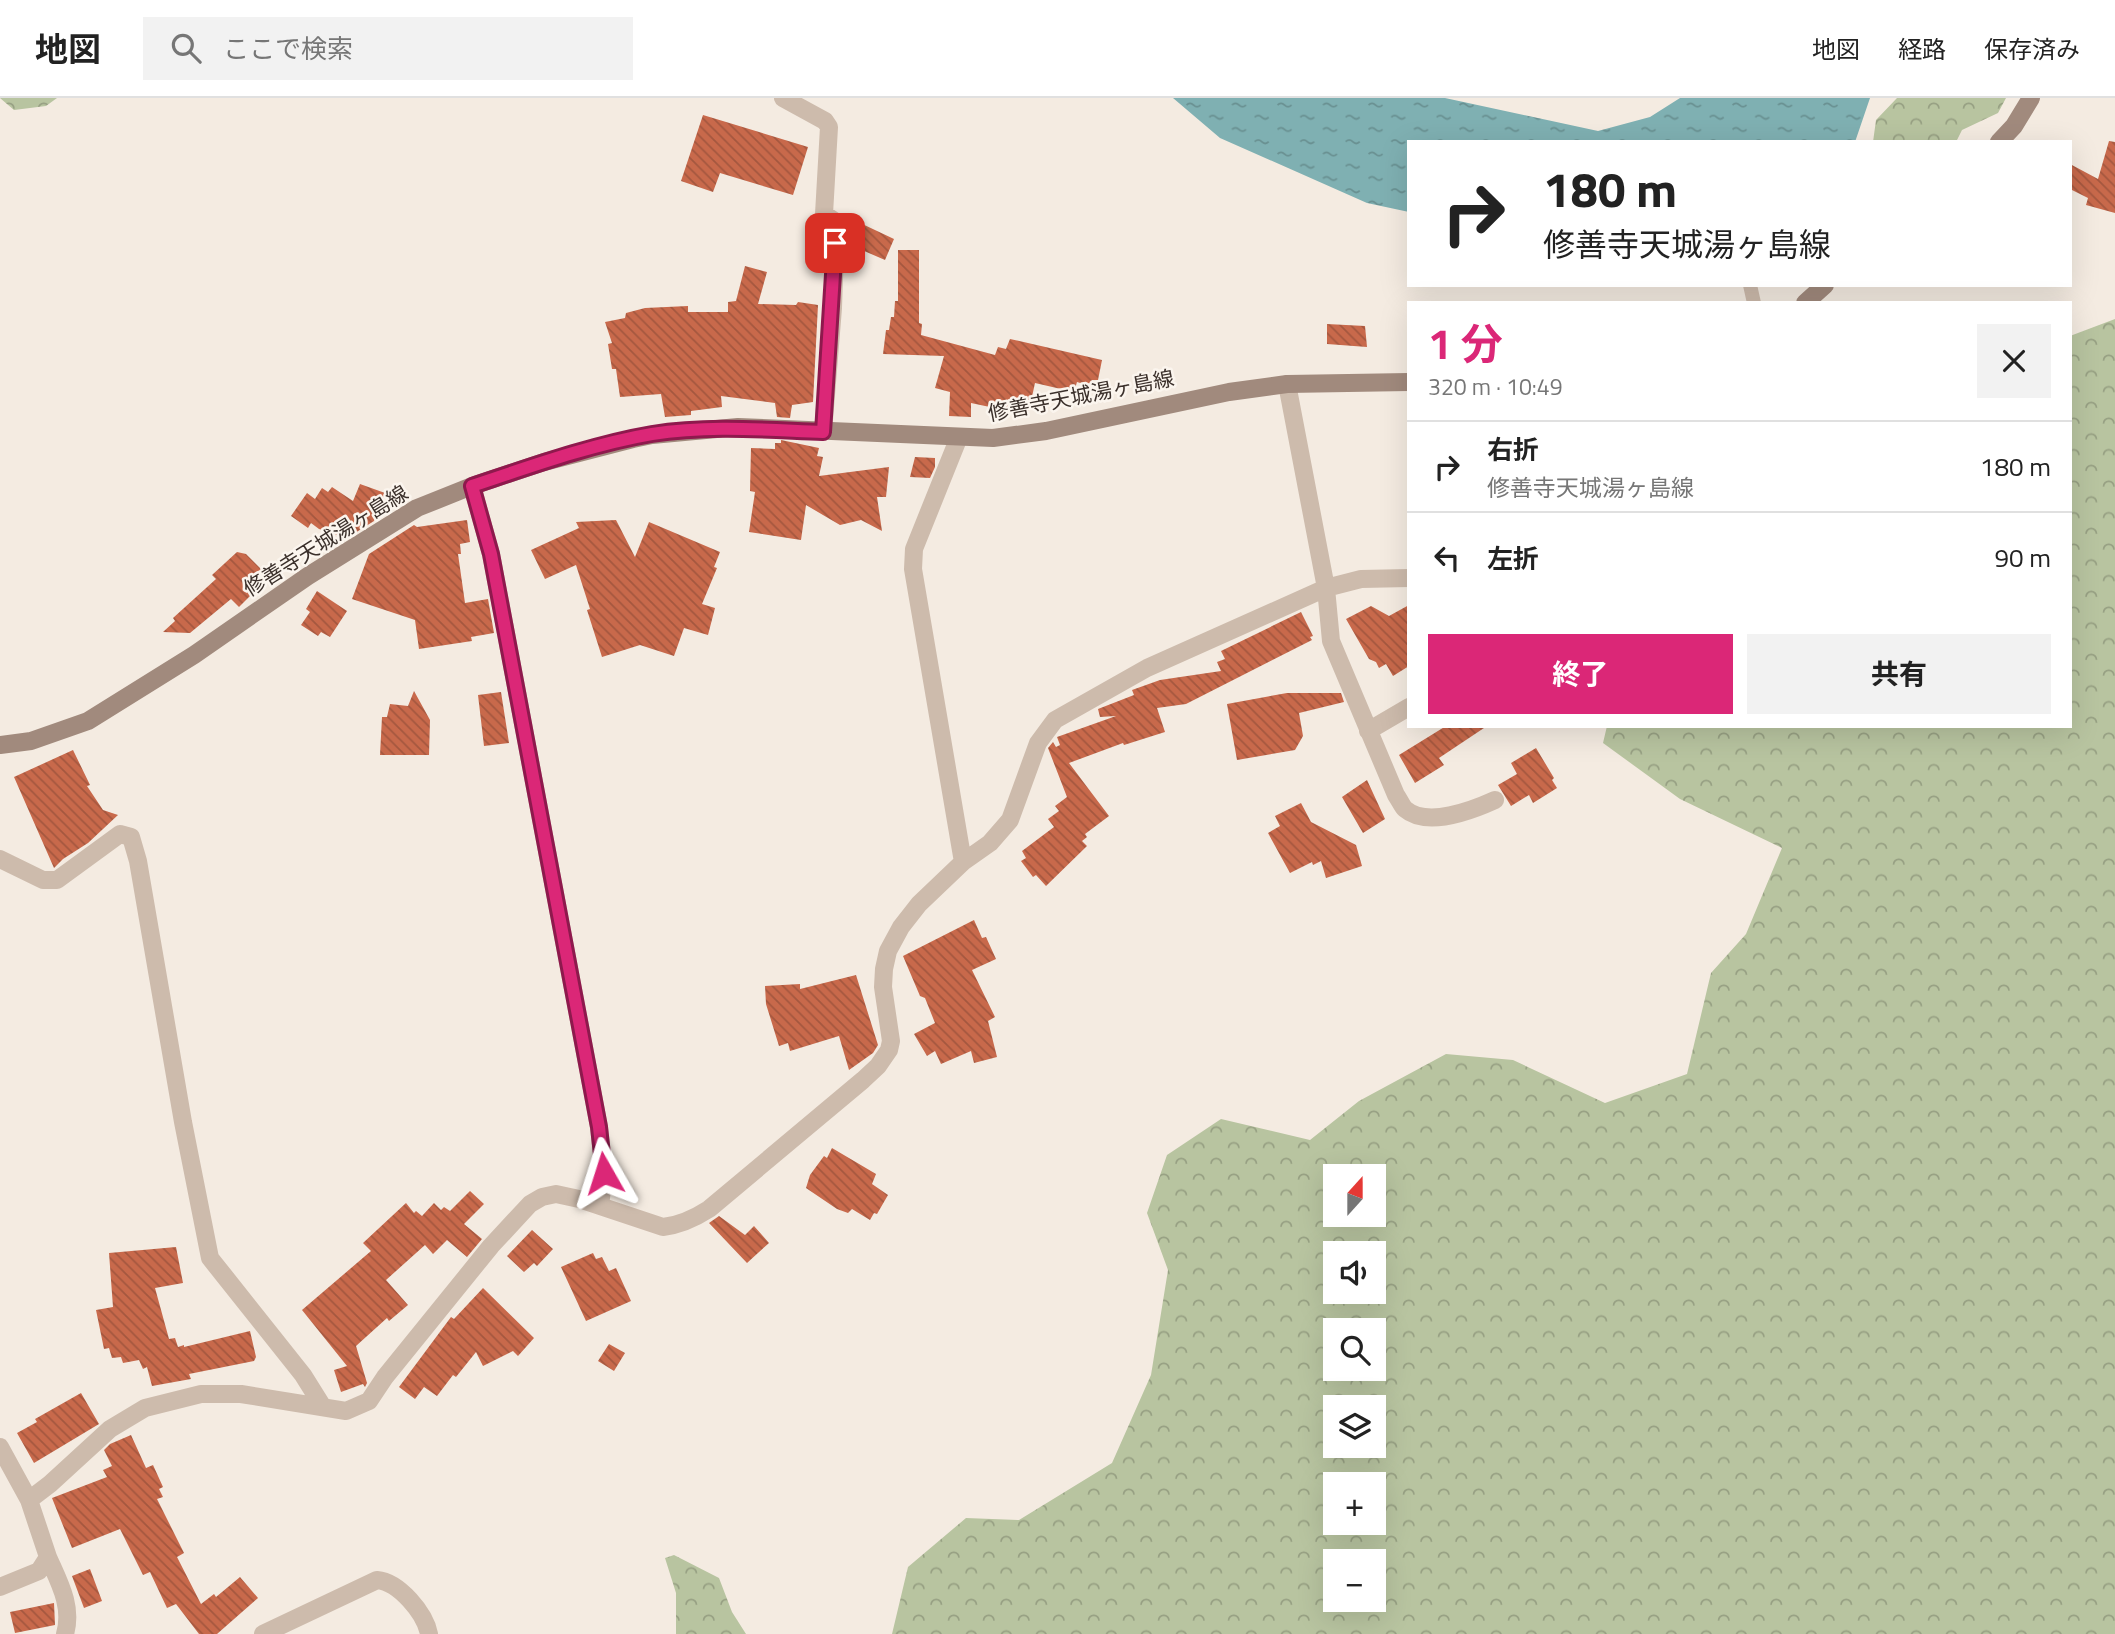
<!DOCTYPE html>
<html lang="ja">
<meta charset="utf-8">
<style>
:root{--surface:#fff;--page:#f2f2f2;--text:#222;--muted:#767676;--line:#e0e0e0;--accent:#db2777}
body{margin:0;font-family:"Titillium Web","Noto Sans JP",sans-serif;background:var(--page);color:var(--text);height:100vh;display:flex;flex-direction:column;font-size:26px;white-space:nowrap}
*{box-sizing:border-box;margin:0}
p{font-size:23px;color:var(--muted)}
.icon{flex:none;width:38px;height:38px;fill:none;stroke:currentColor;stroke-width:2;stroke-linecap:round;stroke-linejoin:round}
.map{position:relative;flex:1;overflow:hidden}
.drawer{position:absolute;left:1407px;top:203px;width:665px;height:427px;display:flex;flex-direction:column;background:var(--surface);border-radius:0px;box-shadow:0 7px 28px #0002}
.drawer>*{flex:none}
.guide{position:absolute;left:1407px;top:42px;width:665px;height:147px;border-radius:0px;box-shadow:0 7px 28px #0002;background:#fff;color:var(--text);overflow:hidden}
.needle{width:46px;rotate:21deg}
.tools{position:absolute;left:1323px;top:1066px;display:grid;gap:14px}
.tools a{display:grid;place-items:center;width:63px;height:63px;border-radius:0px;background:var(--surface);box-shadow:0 7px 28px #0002;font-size:35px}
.pin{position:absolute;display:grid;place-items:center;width:60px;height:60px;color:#fff;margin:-30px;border-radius:14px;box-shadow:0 4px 10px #0006}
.me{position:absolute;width:77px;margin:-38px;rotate:354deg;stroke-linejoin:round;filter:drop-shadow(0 0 5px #0008)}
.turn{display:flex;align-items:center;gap:24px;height:147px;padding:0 21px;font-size:32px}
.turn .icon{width:91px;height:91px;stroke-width:2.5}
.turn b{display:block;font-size:49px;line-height:60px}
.round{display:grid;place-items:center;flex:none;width:74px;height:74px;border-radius:0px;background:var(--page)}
.head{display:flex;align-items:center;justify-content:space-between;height:119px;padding:0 21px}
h1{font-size:42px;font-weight:700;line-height:52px;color:var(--accent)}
.button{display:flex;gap:14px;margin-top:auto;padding:14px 21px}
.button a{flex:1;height:80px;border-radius:0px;background:var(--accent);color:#fff;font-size:28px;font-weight:700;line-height:80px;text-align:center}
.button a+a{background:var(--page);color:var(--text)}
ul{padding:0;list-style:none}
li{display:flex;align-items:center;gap:21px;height:91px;padding:0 21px;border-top:2px solid var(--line)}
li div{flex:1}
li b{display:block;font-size:26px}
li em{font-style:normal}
header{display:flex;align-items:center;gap:42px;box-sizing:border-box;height:98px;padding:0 35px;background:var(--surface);border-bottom:2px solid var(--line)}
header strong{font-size:33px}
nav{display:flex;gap:38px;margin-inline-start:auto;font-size:24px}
.search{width:490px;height:63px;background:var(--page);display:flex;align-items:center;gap:18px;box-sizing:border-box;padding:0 24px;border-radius:0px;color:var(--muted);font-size:26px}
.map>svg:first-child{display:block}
.forest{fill:url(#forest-crowns);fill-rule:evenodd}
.water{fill:url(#water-ripples)}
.building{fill:url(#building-back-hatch)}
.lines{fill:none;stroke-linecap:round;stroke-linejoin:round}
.lane{stroke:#cdbbac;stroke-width:14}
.street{stroke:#cdbbac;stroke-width:18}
.secondary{stroke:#a18a7d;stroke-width:18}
.route-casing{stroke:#8e194d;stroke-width:18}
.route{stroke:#db2777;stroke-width:12}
.labels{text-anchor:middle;stroke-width:5;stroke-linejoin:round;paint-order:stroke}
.street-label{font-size:21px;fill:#3b302b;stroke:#fbf5ee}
</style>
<header>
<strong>地図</strong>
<div class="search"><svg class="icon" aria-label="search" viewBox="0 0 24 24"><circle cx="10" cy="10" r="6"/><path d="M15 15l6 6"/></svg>ここで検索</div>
<nav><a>地図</a><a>経路</a><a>保存済み</a></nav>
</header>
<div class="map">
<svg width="2115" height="1536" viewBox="0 0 2115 1536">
<defs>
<pattern id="forest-crowns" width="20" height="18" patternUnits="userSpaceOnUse" patternTransform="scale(1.75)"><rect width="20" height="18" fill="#b8c4a0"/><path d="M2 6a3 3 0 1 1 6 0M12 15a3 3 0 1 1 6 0" fill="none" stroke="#97a083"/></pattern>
<pattern id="water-ripples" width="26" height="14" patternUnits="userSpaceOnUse" patternTransform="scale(1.75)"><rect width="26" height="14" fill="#7fb0b2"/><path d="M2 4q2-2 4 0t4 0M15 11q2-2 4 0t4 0" fill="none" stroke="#699091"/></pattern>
<pattern id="building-back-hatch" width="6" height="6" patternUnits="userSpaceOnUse" patternTransform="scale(1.75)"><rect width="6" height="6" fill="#c8694b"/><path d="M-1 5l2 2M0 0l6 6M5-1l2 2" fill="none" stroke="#a4573f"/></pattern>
</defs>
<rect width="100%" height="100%" fill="#f4ebe1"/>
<path class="forest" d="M0 0H57L46 8 14 12Z
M1897 0H2006L1998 15 1962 32 1956 44H1873L1876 22Z
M2115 221V1536H892L908 1469 966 1420 1019 1422 1112 1365 1151 1277 1168 1172 1147 1115 1167 1057 1221 1021 1310 1042 1359 1003 1446 956 1513 962 1605 1005 1687 976 1711 875 1746 836 1782 750 1680 701 1603 645 1607 628H2070V238ZM1335 1078H1374V1116H1335ZM1335 1155H1374V1194H1335ZM1335 1232H1374V1270H1335ZM1335 1309H1374V1348H1335ZM1335 1386H1374V1424H1335ZM1335 1463H1374V1502H1335Z
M674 1457 719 1480 732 1514 746 1536H676V1495L665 1460Z"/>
<path class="water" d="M1173 0H1445L1598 33 1650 19 1680 0H1870L1855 44H1409V114L1367 105 1220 40Z"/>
<path class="building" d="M703 17 808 49 793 97 720 75 713 94 681 83Z
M2109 43 2115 44V115L2086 107 2088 100 2070 91V66L2098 81Z
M858 124 894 141 885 162 848 146Z
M898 152H919V225L922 226 921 237 995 257 998 249 1006 251 1010 241 1102 262 1098 282H1092L1090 288 1077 284 1074 294 1035 285 1028 317 971 305V319L949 318 950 294 935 290 944 258 883 256 886 232H889L891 219H894L895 203H898Z
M745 168 767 174 758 206 796 207 798 204 818 207 813 304 792 307 790 320 777 319 775 305 721 298 722 309 691 313V317L665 319 661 296 620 299 616 271H612L608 246 612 245 605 224 625 220 626 215 645 210 688 208V214H728V204L736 203Z
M1327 226 1365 228 1367 249 1327 246Z
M781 342 819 350 817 358 823 359 819 378 889 369 886 399H877L882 433 861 422 840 427 806 407 801 442 749 434 755 394 750 393 751 350 775 351V345H781Z
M915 359 935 360V369L930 380 910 379Z
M360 386 385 395 374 423 347 440 319 431 311 425 308 430 291 418 307 395 315 401 322 390 328 394 332 389 353 403Z
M467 422 470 444 460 446 461 456H458L465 505 488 501 494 535 471 539 472 543 419 551 415 522 352 501 369 456 414 427 417 429Z
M616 422 635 459 649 424 720 454 714 469 717 470 702 506 715 510 708 537 684 530 674 558 640 547 602 559 587 512 590 511 576 467 545 481 531 452 579 430 576 424Z
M237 454 246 456 264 474 253 485 258 490 239 509 231 501 190 535 163 534 175 523 173 520 216 481 212 477Z
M317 493 347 513 330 539 321 534 318 538 301 527 310 514 306 511Z
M1409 507V568L1393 578 1386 566 1379 570 1376 564 1369 561 1346 521 1371 508 1389 518Z
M1301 514 1313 538 1310 539 1312 542 1186 606 1157 610 1165 634 1124 647 1123 645 1069 665 1109 718 1085 736 1087 739 1082 743 1087 748 1046 788 1036 777 1033 779 1021 763 1026 760 1022 753 1054 729 1048 721 1059 713 1055 708 1067 699 1048 650 1053 644 1056 649 1060 647 1057 639 1116 618 1100 619 1098 611 1134 597 1132 592 1160 582 1221 573 1217 564 1225 561 1221 553Z
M414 593 430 622 429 657H380L382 619H387L390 606 408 608Z
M501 594 509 645 484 648 478 597Z
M1287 595H1341L1344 604 1299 615 1303 638 1295 652 1237 662 1227 606Z
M1446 628H1487L1439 660 1444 667 1415 685 1399 657Z
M1536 650 1554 680 1552 682 1557 690 1533 705 1529 697 1511 708 1498 687 1517 676 1511 665Z
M73 652 90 687 87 688 103 712 118 717 88 745 63 761 54 770 14 679Z
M1367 682 1385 721 1363 735 1342 699Z
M1301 705 1311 724 1356 747 1362 768 1326 780 1321 763 1313 767 1312 764 1290 775 1268 735 1280 728 1275 718Z
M974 822 982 840 986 839 996 861 972 872 995 919 988 923 997 959 974 965 971 953 941 966 935 953 927 958 914 936 935 925 925 900 920 898 903 858Z
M856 877 878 947 873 955 849 972 839 938 790 953 788 945 779 948 766 906 765 888 800 886V891Z
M832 1050 876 1076 872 1086 888 1097 877 1116 874 1115 870 1122 852 1111 848 1115 837 1111 806 1090 810 1077 824 1058 827 1060Z
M470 1093 484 1106 464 1126 482 1141 467 1159 447 1142 433 1156 425 1147 386 1182 408 1207 389 1223 387 1220 356 1248 367 1285 365 1289 363 1286 341 1294 334 1272 347 1268 302 1212 371 1153 363 1145 406 1105 414 1115 416 1113 422 1118 434 1105 441 1112 444 1109 450 1113Z
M719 1118 745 1137 754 1128 769 1145 747 1165 709 1125Z
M532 1132 553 1151 537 1168 534 1165 524 1174 507 1158Z
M176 1149 183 1185 155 1190 169 1241 175 1240 178 1249 184 1247V1249L250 1233 256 1259 254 1263 189 1276 191 1281 152 1288 147 1269 143 1271 139 1262 123 1265 121 1259 112 1260 109 1250 104 1251 96 1212 113 1209 109 1155Z
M593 1155 596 1161 602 1159 609 1173 616 1170 631 1203 586 1223 561 1169Z
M483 1190 534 1240 518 1258 513 1253 483 1268 476 1254 456 1279 453 1277 437 1298 424 1289 415 1301 399 1289 451 1219 454 1221Z
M609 1246 625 1255 614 1273 598 1263Z
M81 1295 99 1326 34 1365 17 1335 37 1324 35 1321Z
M131 1337 146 1370 153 1367 163 1389 159 1391 163 1399 157 1401 184 1455 177 1459 201 1506 214 1496 216 1499 240 1479 258 1500 217 1536H199L176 1506 167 1510 150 1474 143 1477 120 1431 72 1450 52 1400 107 1379 103 1372 112 1368 104 1352 110 1346Z
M90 1471 102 1503 84 1510 72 1478Z
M54 1505 55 1527 15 1535 10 1514Z"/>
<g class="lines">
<path class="lane" d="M1750 187 1754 205"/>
<path class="street" d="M783 0 825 23 829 29 824 116 836 124 833 210 823 334
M1287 286 1326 490 1331 543 1396 697C1399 701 1402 708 1405 711 1427 730 1473 712 1495 702
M959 339 914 451 913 471 963 764
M472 388 491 456 599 1029 604 1075 600 1108
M1368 633 1409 609
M0 761 43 782H57L120 736 131 739 138 763 183 1024 210 1160 303 1277 323 1309
M0 1349 29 1402 48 1459 39 1473 0 1489
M29 1402 50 1386 110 1331 145 1310 201 1296H241L346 1313 369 1303 385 1279 491 1148 530 1106 542 1099 556 1096 579 1101 663 1129C681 1127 695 1120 709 1111L863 982 878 968 889 952 891 943 883 889 884 871 888 853 901 829 919 806 963 764 990 745 1010 722 1038 645 1055 622 1147 570 1326 490 1361 481 1409 480
M48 1459C59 1484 73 1508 65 1536
M263 1536 377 1482C399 1484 425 1515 429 1536"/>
<path class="secondary" d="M1999 44 2014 28 2031 0
M1805 205 1825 187
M0 647 31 643 88 623 194 557 308 478 417 410 472 388 544 364 633 341 652 337 738 329 993 340 1046 333 1229 294 1287 286 1409 284"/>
</g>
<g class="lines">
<g class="route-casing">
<path id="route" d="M604 1075 599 1029 491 456 472 388C529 369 593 346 652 336 710 327 766 332 823 334L835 145"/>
</g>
<use href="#route" class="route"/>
</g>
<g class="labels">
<g class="street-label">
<text transform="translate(1081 298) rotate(-11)" y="7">修善寺天城湯ヶ島線</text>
<text transform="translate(326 443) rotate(-32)" y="7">修善寺天城湯ヶ島線</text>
</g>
</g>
</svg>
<div class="tools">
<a><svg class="needle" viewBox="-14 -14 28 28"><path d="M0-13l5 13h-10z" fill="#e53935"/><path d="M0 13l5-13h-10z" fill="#767676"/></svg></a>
<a><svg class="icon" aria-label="sound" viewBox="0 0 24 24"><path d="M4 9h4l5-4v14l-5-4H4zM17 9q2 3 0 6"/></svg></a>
<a><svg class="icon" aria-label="search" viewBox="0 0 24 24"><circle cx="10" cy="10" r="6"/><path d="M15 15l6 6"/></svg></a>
<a><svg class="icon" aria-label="layers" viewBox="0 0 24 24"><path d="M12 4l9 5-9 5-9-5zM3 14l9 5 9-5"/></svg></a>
<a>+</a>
<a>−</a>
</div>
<div class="pin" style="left:835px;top:145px;background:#d93025"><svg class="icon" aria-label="arrive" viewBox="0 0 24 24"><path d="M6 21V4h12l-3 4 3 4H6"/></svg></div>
<svg class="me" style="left:604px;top:1075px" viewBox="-20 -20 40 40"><path d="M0-17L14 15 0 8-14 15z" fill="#db2777" stroke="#fff" stroke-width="4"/></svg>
<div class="guide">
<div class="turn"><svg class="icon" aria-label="right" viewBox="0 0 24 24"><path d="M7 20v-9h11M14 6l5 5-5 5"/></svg><div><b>180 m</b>修善寺天城湯ヶ島線</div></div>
</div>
<section class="drawer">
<div class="head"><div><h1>1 分</h1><p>320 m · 10:49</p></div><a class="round"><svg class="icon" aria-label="close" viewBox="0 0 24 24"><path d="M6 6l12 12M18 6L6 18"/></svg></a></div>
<ul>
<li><svg class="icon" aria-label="right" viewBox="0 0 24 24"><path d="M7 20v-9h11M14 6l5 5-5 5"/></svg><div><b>右折</b><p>修善寺天城湯ヶ島線</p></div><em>180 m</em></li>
<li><svg class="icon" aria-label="left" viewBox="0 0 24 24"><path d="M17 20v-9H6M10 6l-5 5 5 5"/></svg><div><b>左折</b></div><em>90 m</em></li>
</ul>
<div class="button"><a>終了</a><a>共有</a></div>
</section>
</div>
